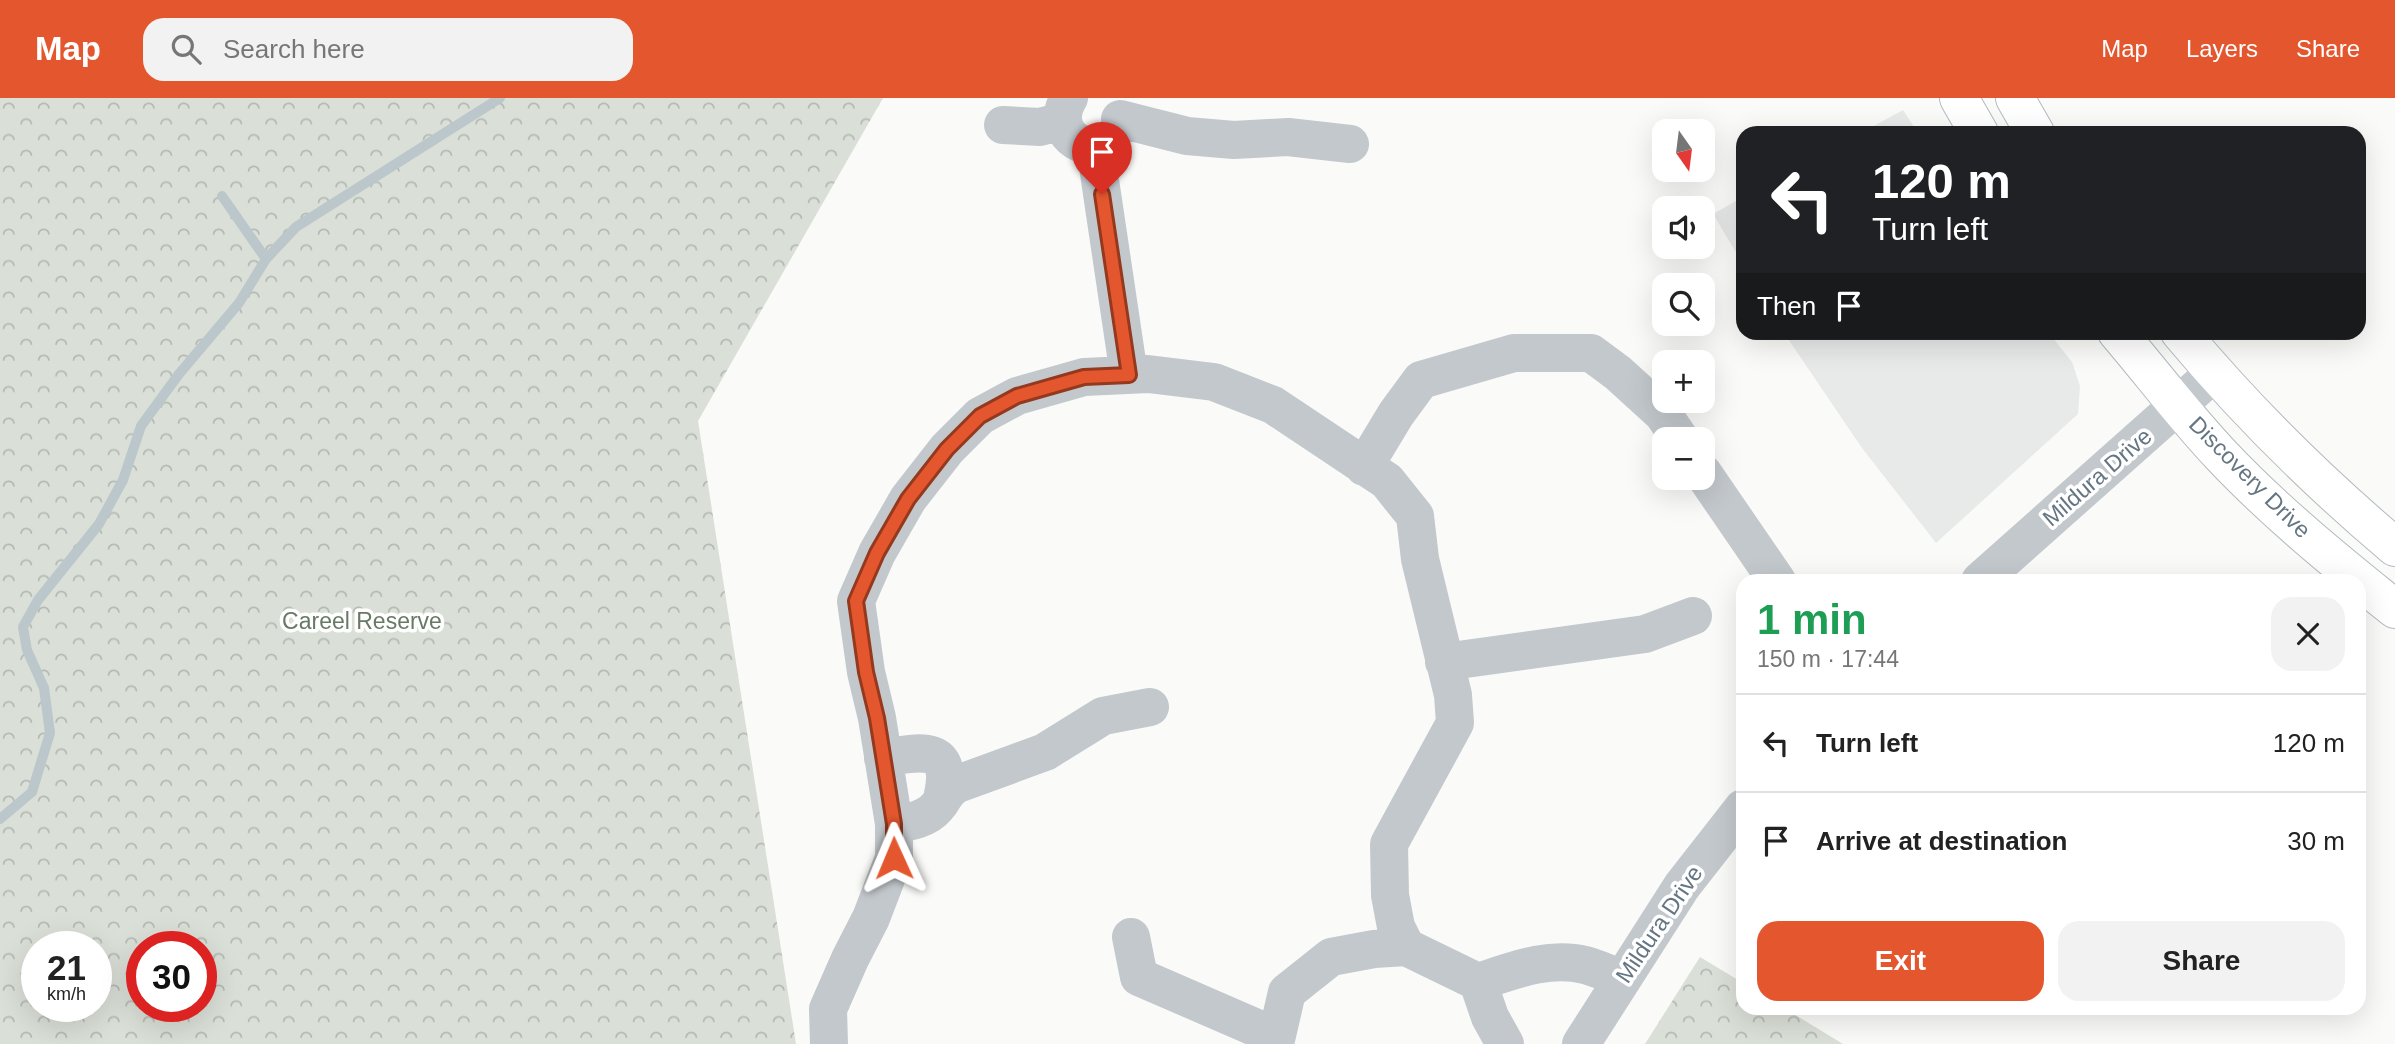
<!DOCTYPE html>
<meta charset="utf-8">
<style>
:root{--surface:#fff;--page:#f2f2f2;--text:#222;--muted:#767676;--line:#e0e0e0;--accent:#e4572e}
body{margin:0;font-family:Helvetica,sans-serif;background:var(--page);color:var(--text);height:100vh;display:flex;flex-direction:column;font-size:26px;white-space:nowrap}
*{box-sizing:border-box;margin:0}
p{font-size:23px;color:var(--muted)}
.icon{flex:none;width:38px;height:38px;fill:none;stroke:currentColor;stroke-width:2;stroke-linecap:round;stroke-linejoin:round}
.map{position:relative;flex:1;overflow:hidden}
.drawer{position:absolute;left:1736px;top:476px;width:630px;height:441px;display:flex;flex-direction:column;background:var(--surface);border-radius:21px;box-shadow:0 7px 28px #0002}
.drawer>*{flex:none}
.top-card{position:absolute;left:1736px;top:28px;width:630px;height:214px;border-radius:21px;box-shadow:0 7px 28px #0002;background:#202124;color:#fff;overflow:hidden}
.needle{width:46px;rotate:166deg}
.fabs{position:absolute;left:1652px;top:21px;display:grid;gap:14px}
.fabs a{display:grid;place-items:center;width:63px;height:63px;border-radius:14px;background:var(--surface);box-shadow:0 7px 28px #0002;font-size:35px}
.speed{position:absolute;left:21px;top:833px;display:flex;gap:14px;font-size:35px;font-weight:700;text-align:center}
.speed>*{display:grid;place-content:center;width:91px;height:91px;border-radius:50%;background:var(--surface);box-shadow:0 7px 28px #0002;line-height:1}
.speed small{font-size:18px;font-weight:400}
.speed .limit{border:10px solid #d22;background:#fff;color:#111}
.pin{position:absolute;display:grid;place-items:center;width:60px;height:60px;color:#fff;margin:-72px -30px;border-radius:50% 50% 50% 0;rotate:-45deg;box-shadow:0 0 7px #0007}
.pin .icon{rotate:45deg}
.me{position:absolute;width:77px;margin:-38px;rotate:359deg;stroke-linejoin:round;filter:drop-shadow(0 0 5px #0008)}
.turn{display:flex;align-items:center;gap:24px;height:147px;padding:0 21px;font-size:32px}
.turn .icon{width:91px;height:91px;stroke-width:2.5}
.turn b{display:block;font-size:49px;line-height:60px}
.then{display:flex;align-items:center;height:66px;padding:0 21px;background:#0003;gap:14px;font-size:26px}
.round{display:grid;place-items:center;flex:none;width:74px;height:74px;border-radius:21px;background:var(--page)}
.head{display:flex;align-items:center;justify-content:space-between;height:119px;padding:0 21px}
h1{font-size:42px;font-weight:600;line-height:52px;color:#1e9e55}
.cta{display:flex;gap:14px;margin-top:auto;padding:14px 21px}
.cta a{flex:1;height:80px;border-radius:21px;background:var(--accent);color:#fff;font-size:28px;font-weight:600;line-height:80px;text-align:center}
.cta a+a{background:var(--page);color:var(--text)}
ul{padding:0;list-style:none}
li{display:flex;align-items:center;gap:21px;height:98px;padding:0 21px;border-top:2px solid var(--line)}
li div{flex:1}
li b{display:block;font-size:26px}
li em{font-style:normal}
header{display:flex;align-items:center;gap:42px;box-sizing:border-box;height:98px;padding:0 35px;background:var(--accent);color:#fff}
header strong{font-size:33px}
nav{display:flex;gap:38px;margin-inline-start:auto;font-size:24px}
.search{width:490px;height:63px;background:var(--page);display:flex;align-items:center;gap:18px;box-sizing:border-box;padding:0 24px;border-radius:21px;color:var(--muted);font-size:26px}
.map>svg:first-child{display:block}
.built{fill:#e8e9e9}
.park{fill:url(#park-crowns);fill-rule:evenodd}
.lines{fill:none;stroke-linecap:round;stroke-linejoin:round}
.stream{stroke:#bbc7cb;stroke-width:10}
.secondary-casing{stroke:#b3babf;stroke-width:40}
.minor{stroke:#c3c8cc;stroke-width:38}
.tertiary{stroke:#c3c8cc;stroke-width:38}
.secondary{stroke:#fff;stroke-width:38}
.route-casing{stroke:#94391e;stroke-width:18}
.route{stroke:#e4572e;stroke-width:12}
.labels{text-anchor:middle;stroke-width:7;stroke-linejoin:round;paint-order:stroke}
.street-label{font-size:23px;fill:#657683;stroke:#fff}
.park-label{font-size:23px;fill:#687a64;stroke:#fff}
</style>
<header>
<strong>Map</strong>
<div class="search"><svg class="icon" aria-label="search" viewBox="0 0 24 24"><circle cx="10" cy="10" r="6"/><path d="M15 15l6 6"/></svg>Search here</div>
<nav><a>Map</a><a>Layers</a><a>Share</a></nav>
</header>
<div class="map">
<svg width="2395" height="946" viewBox="0 0 2395 946">
<defs>
<pattern id="park-crowns" width="20" height="18" patternUnits="userSpaceOnUse" patternTransform="scale(1.75)"><rect width="20" height="18" fill="#dadfd7"/><path d="M2 6a3 3 0 1 1 6 0M12 15a3 3 0 1 1 6 0" fill="none" stroke="#b4b9b4"/></pattern>
</defs>
<rect width="100%" height="100%" fill="#fafaf8"/>
<path class="built" d="M1903 12 1918 35H1861Z
M1743 99V166L1713 116Z
M1784 235H2049L2072 264 2080 288 2078 316 1936 445 1862 350Z"/>
<path class="park" d="M0 0H883L698 323 796 946H0ZM37 849H96V908H37ZM142 849H201V908H142Z
M1700 859 1743 885V910H1784L1843 946H1645Z"/>
<g class="lines">
<path class="stream" d="M222 98 266 161
M0 721 32 694 50 635 44 590 27 552 23 529 38 502 99 426 123 382 141 328 179 276 239 205 266 161 296 129 500 0"/>
<g class="secondary-casing">
<path id="secondary" d="M1959 0 1979 35
M2015 0 2035 35
M2117 234C2152 275 2185 319 2222 358 2274 413 2335 463 2395 511
M2180 234C2245 312 2318 384 2395 449"/>
</g>
<path class="minor" d="M1069 0C1049 31 1082 62 1112 39
M1120 21 1187 38 1234 42 1288 39 1350 46
M1003 27 1040 29 1062 23
M1091 48 1097 62 1129 277
M1364 369 1396 316 1421 282 1514 255H1591L1618 275 1663 316 1680 341
M1703 375 1777 483
M1444 564 1645 536 1693 518
M883 660C918 654 954 645 943 696
M894 726C909 724 926 722 937 709 945 700 943 696 955 687L1045 654 1103 618 1150 609
M1131 839 1139 879 1275 938
M1478 884 1490 919 1505 946
M829 946 828 911 850 861 871 820 894 760V726L877 620 866 574 856 503 877 455 908 401 947 351 980 318 1017 298 1084 279 1148 276 1214 284 1273 307 1387 383 1415 418 1420 461 1453 597 1455 625 1389 746 1390 797 1396 829 1406 849
M1275 946 1287 894 1331 859 1374 851 1406 849 1478 884C1512 873 1548 858 1585 867 1597 870 1609 876 1621 880"/>
<path class="tertiary" d="M1980 483 2214 275
M1581 946 1682 788 1743 710"/>
<use href="#secondary" class="secondary"/>
</g>
<g class="lines">
<g class="route-casing">
<path id="route" d="M894 760V726L877 620 866 574 856 503 877 455 908 401 947 351 980 318 1017 298 1084 279 1129 277 1102 96"/>
</g>
<use href="#route" class="route"/>
</g>
<g class="labels">
<g class="street-label">
<text transform="translate(2097 379) rotate(-41)" y="8">Mildura Drive</text>
<text transform="translate(2250 379) rotate(45)" y="8">Discovery Drive</text>
<text transform="translate(1659 826) rotate(-56)" y="8">Mildura Drive</text>
</g>
<g class="park-label">
<text x="362" y="531">Careel Reserve</text>
</g>
</g>
</svg>
<div class="fabs">
<a><svg class="needle" viewBox="-14 -14 28 28"><path d="M0-13l5 13h-10z" fill="#e53935"/><path d="M0 13l5-13h-10z" fill="#767676"/></svg></a>
<a><svg class="icon" aria-label="sound" viewBox="0 0 24 24"><path d="M4 9h4l5-4v14l-5-4H4zM17 9q2 3 0 6"/></svg></a>
<a><svg class="icon" aria-label="search" viewBox="0 0 24 24"><circle cx="10" cy="10" r="6"/><path d="M15 15l6 6"/></svg></a>
<a>+</a>
<a>−</a>
</div>
<div class="speed"><div>21<small>km/h</small></div><div class="limit">30</div></div>
<div class="pin" style="left:1102px;top:96px;background:#d93025"><svg class="icon" aria-label="arrive" viewBox="0 0 24 24"><path d="M6 21V4h12l-3 4 3 4H6"/></svg></div>
<svg class="me" style="left:894px;top:760px" viewBox="-20 -20 40 40"><path d="M0-17L14 15 0 8-14 15z" fill="#e4572e" stroke="#fff" stroke-width="4"/></svg>
<div class="top-card">
<div class="turn"><svg class="icon" aria-label="left" viewBox="0 0 24 24"><path d="M17 20v-9H6M10 6l-5 5 5 5"/></svg><div><b>120 m</b>Turn left</div></div>
<div class="then">Then<svg class="icon" aria-label="arrive" viewBox="0 0 24 24"><path d="M6 21V4h12l-3 4 3 4H6"/></svg></div>
</div>
<section class="drawer">
<div class="head"><div><h1>1 min</h1><p>150 m · 17:44</p></div><a class="round"><svg class="icon" aria-label="close" viewBox="0 0 24 24"><path d="M6 6l12 12M18 6L6 18"/></svg></a></div>
<ul>
<li><svg class="icon" aria-label="left" viewBox="0 0 24 24"><path d="M17 20v-9H6M10 6l-5 5 5 5"/></svg><div><b>Turn left</b></div><em>120 m</em></li>
<li><svg class="icon" aria-label="arrive" viewBox="0 0 24 24"><path d="M6 21V4h12l-3 4 3 4H6"/></svg><div><b>Arrive at destination</b></div><em>30 m</em></li>
</ul>
<div class="cta"><a>Exit</a><a>Share</a></div>
</section>
</div>
